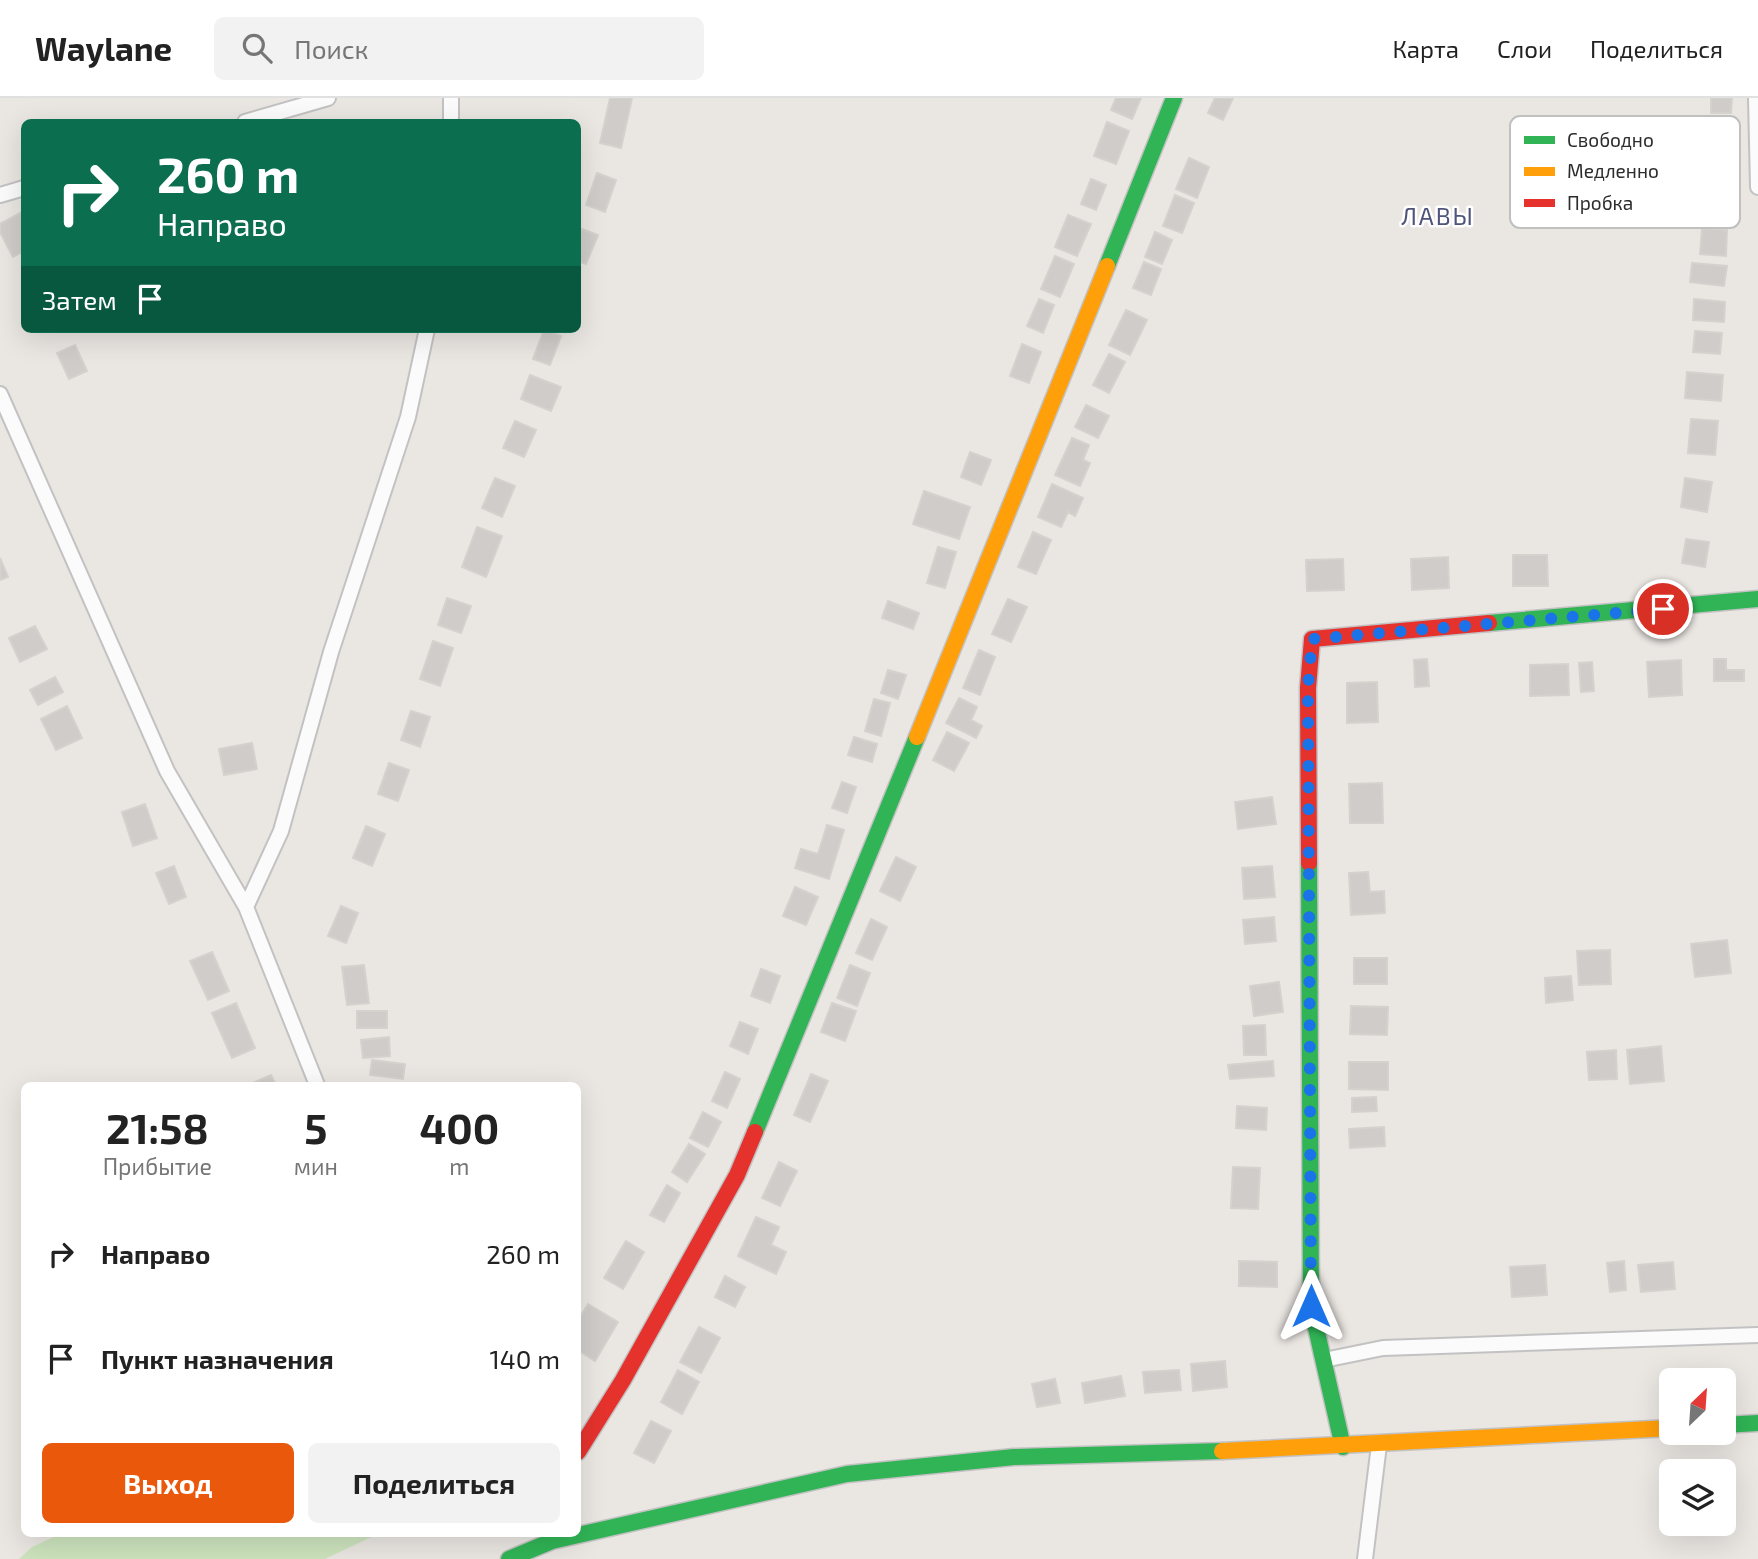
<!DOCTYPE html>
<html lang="ru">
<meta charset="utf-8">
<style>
:root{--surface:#fff;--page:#f2f2f2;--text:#222;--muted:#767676;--line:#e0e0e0;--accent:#ea580c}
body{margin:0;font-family:"Exo 2",sans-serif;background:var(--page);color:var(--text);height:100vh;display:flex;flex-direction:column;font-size:26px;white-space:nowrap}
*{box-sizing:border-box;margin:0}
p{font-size:23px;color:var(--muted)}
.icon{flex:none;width:38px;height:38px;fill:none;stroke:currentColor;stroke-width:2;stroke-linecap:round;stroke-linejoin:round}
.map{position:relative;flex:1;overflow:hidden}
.details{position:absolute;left:21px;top:984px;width:560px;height:455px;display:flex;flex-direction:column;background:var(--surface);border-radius:10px;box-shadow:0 7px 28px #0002}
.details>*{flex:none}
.hud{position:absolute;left:21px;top:21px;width:560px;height:214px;border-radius:10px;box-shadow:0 7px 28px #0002;background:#0b6e4f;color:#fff;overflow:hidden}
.needle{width:46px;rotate:25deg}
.tools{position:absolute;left:1659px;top:1270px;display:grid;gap:14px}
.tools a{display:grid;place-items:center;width:77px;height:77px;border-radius:10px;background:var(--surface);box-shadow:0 7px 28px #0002;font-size:35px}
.pin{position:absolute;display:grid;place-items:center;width:60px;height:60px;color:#fff;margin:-30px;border:4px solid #fff;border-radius:50%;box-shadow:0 2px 7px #0007}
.me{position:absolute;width:77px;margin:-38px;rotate:0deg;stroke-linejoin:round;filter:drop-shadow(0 0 5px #0008)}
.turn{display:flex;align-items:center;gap:24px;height:147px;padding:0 21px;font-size:32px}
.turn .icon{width:91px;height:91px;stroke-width:2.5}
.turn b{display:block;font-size:49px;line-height:60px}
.then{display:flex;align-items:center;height:66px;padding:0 21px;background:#0003;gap:14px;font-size:26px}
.eta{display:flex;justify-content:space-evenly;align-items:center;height:119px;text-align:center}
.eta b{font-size:42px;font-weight:700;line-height:49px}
.primary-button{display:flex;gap:14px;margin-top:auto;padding:14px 21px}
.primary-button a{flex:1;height:80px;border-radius:10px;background:var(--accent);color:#fff;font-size:28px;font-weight:700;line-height:80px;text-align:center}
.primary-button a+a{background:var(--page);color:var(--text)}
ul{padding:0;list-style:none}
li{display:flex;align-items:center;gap:21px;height:105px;padding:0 21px}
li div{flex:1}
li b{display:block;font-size:26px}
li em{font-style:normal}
header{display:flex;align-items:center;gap:42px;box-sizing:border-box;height:98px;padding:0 35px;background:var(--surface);border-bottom:2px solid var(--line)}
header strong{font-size:33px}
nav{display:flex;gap:38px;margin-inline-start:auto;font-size:24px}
.search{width:490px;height:63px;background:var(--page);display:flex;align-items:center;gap:18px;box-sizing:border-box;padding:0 24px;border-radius:10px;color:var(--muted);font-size:26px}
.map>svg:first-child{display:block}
.green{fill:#cce3bd}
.building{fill:#cfccc9;stroke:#d5d2ce;stroke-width:2}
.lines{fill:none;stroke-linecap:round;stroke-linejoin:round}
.street-casing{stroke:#c3c2c3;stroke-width:18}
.fast-casing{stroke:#c3c2c3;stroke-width:19}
.slow-casing{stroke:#c3c2c3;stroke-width:19}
.jam-casing{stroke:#c3c2c3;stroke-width:19}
.street{stroke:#fcfbfb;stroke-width:14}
.fast{stroke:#30b455;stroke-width:16}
.slow{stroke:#ff9f0a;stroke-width:16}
.jam{stroke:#e5322d;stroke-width:16}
.route{stroke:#1a73e8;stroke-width:12;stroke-dasharray:0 21.6}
.labels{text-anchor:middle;stroke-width:5;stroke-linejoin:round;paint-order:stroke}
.quarter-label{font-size:24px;letter-spacing:2px;fill:#4e547b;stroke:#fff}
.key{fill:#fff;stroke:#c0c0c0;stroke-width:2}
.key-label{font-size:19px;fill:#2c2c2c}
</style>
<header>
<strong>Waylane</strong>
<div class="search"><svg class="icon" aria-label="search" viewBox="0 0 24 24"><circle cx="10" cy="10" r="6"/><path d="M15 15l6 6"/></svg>Поиск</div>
<nav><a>Карта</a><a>Слои</a><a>Поделиться</a></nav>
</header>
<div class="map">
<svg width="1758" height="1461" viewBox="0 0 1758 1461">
<rect width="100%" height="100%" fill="#eae6e2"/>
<path class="green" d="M62 1435H380L325 1461H19L32 1449Z"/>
<path class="building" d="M610 0H632L621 50 600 45Z
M1116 0H1141L1132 21 1111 12Z
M1215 0H1233L1223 22 1208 15Z
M1711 0H1732L1731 15H1711Z
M1107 24 1129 33 1116 66 1094 58Z
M1189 60 1209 69 1197 100 1176 91Z
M597 75 616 82 605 114 586 107Z
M1091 81 1106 87 1096 112 1081 106Z
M1175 97 1194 105 1182 135 1163 128Z
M24 113V153L13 159 0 134V126Z
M1068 117 1091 126 1077 158 1055 149Z
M1702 130 1727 132 1726 158 1700 156Z
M582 131 598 137 586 166 578 163V141Z
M1155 134 1172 142 1162 166 1145 159Z
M1055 158 1074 166 1060 199 1041 191Z
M1144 164 1161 171 1151 197 1133 190Z
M1692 165 1727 168 1724 188 1690 184Z
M1039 201 1054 207 1043 235 1027 228Z
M1694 201 1725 204 1724 224 1693 222Z
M1126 212 1147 222 1130 257 1109 247Z
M544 232 561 238 550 267 533 261Z
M1695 233 1722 235 1720 256 1693 254Z
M1022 246 1041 254 1029 285 1010 278Z
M75 247 87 273 69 281 57 255Z
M1109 256 1125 264 1109 295 1093 287Z
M1687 274 1723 277 1721 303 1685 300Z
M530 277 561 289 551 313 521 301Z
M1086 307 1109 318 1098 340 1075 329Z
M1691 321 1718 323 1715 357 1688 355Z
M515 323 536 332 524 359 503 350Z
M1072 340 1089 347 1083 362 1090 365 1080 388 1055 377Z
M970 354 991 362 981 387 961 379Z
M495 380 515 388 502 419 482 410Z
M1685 380 1712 384 1707 414 1681 409Z
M1052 386 1083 400 1075 418 1068 414 1061 429 1038 419Z
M924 393 970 409 959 441 913 426Z
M477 429 502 438 486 479 462 469Z
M1033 434 1051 442 1036 476 1018 469Z
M1686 441 1709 444 1705 469 1682 465Z
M938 449 956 454 945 490 927 485Z
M1513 457H1547L1548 488H1513Z
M1448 459 1449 490 1412 492 1411 461Z
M0 460 8 479 0 482Z
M1343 461 1344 492 1307 493 1306 462Z
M447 500 471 508 461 535 438 527Z
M1008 501 1027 509 1011 544 992 536Z
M888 503 919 515 913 531 882 520Z
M35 528 47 551 20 564 9 540Z
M433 543 453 550 440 588 420 581Z
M979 552 995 559 980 597 963 590Z
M1427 561 1429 588 1415 589 1414 562Z
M1714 561H1726V572H1744V583H1714Z
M1681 562 1682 597 1649 599 1647 564Z
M1592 564 1594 593 1581 594 1579 565Z
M1568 566 1569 597 1530 598V567Z
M888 572 906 577 898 601 881 595Z
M55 579 63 594 38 607 30 592Z
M1377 584 1378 624 1347 625V585Z
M959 600 977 609 971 622 982 628 976 640 946 625Z
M874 601 890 605 881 638 865 633Z
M67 608 82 640 56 652 41 621Z
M411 613 430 619 420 649 401 642Z
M947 634 969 645 954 673 933 662Z
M854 639 877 646 872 664 848 657Z
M252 645 257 671 224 677 219 651Z
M389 665 409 672 398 703 378 696Z
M842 684 856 689 847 715 832 710Z
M1382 685 1383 725H1350L1349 686Z
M1272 699 1276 726 1238 731 1235 704Z
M145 706 157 740 133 748 122 714Z
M827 727 844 732 829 781 795 770 801 751 818 756Z
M366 728 385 736 372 768 353 760Z
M896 759 916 769 900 803 880 793Z
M174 768 186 799 169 806 156 775Z
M1272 768 1275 799 1244 801 1242 770Z
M1368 774 1370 794 1384 793 1385 815 1351 817 1349 775Z
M795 789 818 799 806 827 783 818Z
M341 808 358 815 346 845 328 838Z
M1274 819 1276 843 1245 846 1243 822Z
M871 821 887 829 872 862 856 855Z
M1727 842 1731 875 1695 879 1691 846Z
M1610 852 1611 886 1579 887 1577 853Z
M212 854 229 893 208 902 190 863Z
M1354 860H1387V886H1354Z
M364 867 369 905 347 907 342 869Z
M850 867 870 875 857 908 837 900Z
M761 871 780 878 770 905 751 898Z
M1571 878 1573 902 1546 905 1545 880Z
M1279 884 1283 914 1254 918 1250 888Z
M236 905 255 950 232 960 212 915Z
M832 905 856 913 845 943 821 934Z
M1351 908 1388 909 1387 937 1350 936Z
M357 913H387V930H357Z
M740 924 758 931 748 956 730 948Z
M1265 927 1266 957H1244L1243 928Z
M389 939 390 958 363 960 361 942Z
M1661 948 1664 983 1630 986 1627 952Z
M1616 952 1617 981 1589 982 1587 954Z
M372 962 405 966 403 981 370 977Z
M1273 963 1274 978 1230 981 1228 967Z
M1349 964H1388V992L1349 991Z
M725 974 740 981 727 1010 712 1003Z
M811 976 828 983 810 1024 794 1017Z
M271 977 276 987H248Z
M1376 999 1377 1013 1352 1014V1000Z
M1237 1008 1267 1010 1266 1032 1236 1030Z
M703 1014 721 1024 708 1049 690 1040Z
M1384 1029 1385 1048 1350 1050 1349 1031Z
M689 1046 705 1056 687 1084 672 1074Z
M779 1064 797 1073 780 1108 762 1100Z
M1233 1069 1260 1070 1258 1111 1231 1110Z
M667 1087 680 1095 664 1124 650 1117Z
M756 1119 779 1129 771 1147 786 1154 776 1176 738 1158Z
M626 1143 644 1154 623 1191 604 1180Z
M1239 1163 1277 1164V1189L1239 1188Z
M1624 1163 1626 1192 1610 1194 1607 1165Z
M1673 1164 1675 1191 1641 1194 1638 1167Z
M1545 1167 1547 1197 1512 1199 1510 1169Z
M725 1178 745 1189 735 1209 715 1199Z
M588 1206 618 1224 595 1263 578 1252V1223Z
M699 1229 720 1240 701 1275 680 1264Z
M1225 1263 1227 1289 1193 1293 1191 1266Z
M678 1272 699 1284 682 1316 661 1304Z
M1179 1272 1181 1292 1145 1295 1143 1274Z
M1121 1278 1125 1298 1085 1305 1082 1285Z
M1055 1281 1060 1305 1037 1309 1032 1286Z
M651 1323 671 1333 654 1365 634 1355Z"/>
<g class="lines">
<g class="street-casing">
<path id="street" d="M451 0V24
M1756 0 1758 89
M245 24 328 0
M0 97 24 90
M0 296 167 673 246 809 317 987
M246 809 281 733 331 554 408 319 427 231
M1324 1262 1383 1250 1758 1237
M1365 1461 1379 1347"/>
</g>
<g class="fast-casing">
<path id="fast" d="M1107 168 1174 0
M1489 525 1758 501
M1309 765 1311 1208 1343 1349
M755 1034 917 639
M1724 1327 1758 1325
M509 1461 552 1443 847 1376 1014 1359 1222 1353"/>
</g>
<g class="slow-casing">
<path id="slow" d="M917 639 1107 168
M1222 1353 1671 1330"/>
</g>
<g class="jam-casing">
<path id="jam" d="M1309 765 1308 590 1312 541 1489 525
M578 1354 623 1282 737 1077 755 1034"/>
</g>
<use href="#street" class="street"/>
<use href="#fast" class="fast"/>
<use href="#slow" class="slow"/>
<use href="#jam" class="jam"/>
</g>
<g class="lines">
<path class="route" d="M1311 1208 1308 590 1312 541 1663 511"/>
</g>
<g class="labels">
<g class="quarter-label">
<text x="1438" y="127">ЛАВЫ</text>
</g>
</g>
<rect x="1510" y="18" width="230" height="112" rx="10" class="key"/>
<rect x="1524" y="38" width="31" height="8" fill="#30b455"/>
<rect x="1524" y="69" width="31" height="9" fill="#ff9f0a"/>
<rect x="1524" y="101" width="31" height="8" fill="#e5322d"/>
<g class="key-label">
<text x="1567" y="49">Свободно</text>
<text x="1567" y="80">Медленно</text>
<text x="1567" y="112">Пробка</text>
</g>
</svg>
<div class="tools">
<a><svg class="needle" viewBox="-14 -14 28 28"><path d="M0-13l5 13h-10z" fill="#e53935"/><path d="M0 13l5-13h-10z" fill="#767676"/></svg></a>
<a><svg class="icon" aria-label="layers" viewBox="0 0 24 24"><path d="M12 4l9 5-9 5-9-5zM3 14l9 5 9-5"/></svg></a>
</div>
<div class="pin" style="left:1663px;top:511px;background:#d93025"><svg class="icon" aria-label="arrive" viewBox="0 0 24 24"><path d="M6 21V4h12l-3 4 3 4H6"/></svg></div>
<svg class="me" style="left:1311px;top:1208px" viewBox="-20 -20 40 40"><path d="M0-17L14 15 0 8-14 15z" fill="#1a73e8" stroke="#fff" stroke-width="4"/></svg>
<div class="hud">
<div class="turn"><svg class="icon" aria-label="right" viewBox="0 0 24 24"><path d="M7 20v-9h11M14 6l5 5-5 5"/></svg><div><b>260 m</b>Направо</div></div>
<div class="then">Затем<svg class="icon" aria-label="arrive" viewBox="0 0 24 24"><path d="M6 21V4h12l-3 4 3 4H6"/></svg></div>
</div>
<section class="details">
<div class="eta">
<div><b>21:58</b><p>Прибытие</p></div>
<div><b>5</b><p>мин</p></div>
<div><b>400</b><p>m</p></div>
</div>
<ul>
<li><svg class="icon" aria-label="right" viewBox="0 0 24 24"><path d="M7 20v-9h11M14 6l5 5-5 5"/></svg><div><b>Направо</b></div><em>260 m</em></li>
<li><svg class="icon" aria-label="arrive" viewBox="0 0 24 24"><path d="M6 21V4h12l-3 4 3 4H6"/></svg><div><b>Пункт назначения</b></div><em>140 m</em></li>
</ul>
<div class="primary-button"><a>Выход</a><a>Поделиться</a></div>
</section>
</div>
